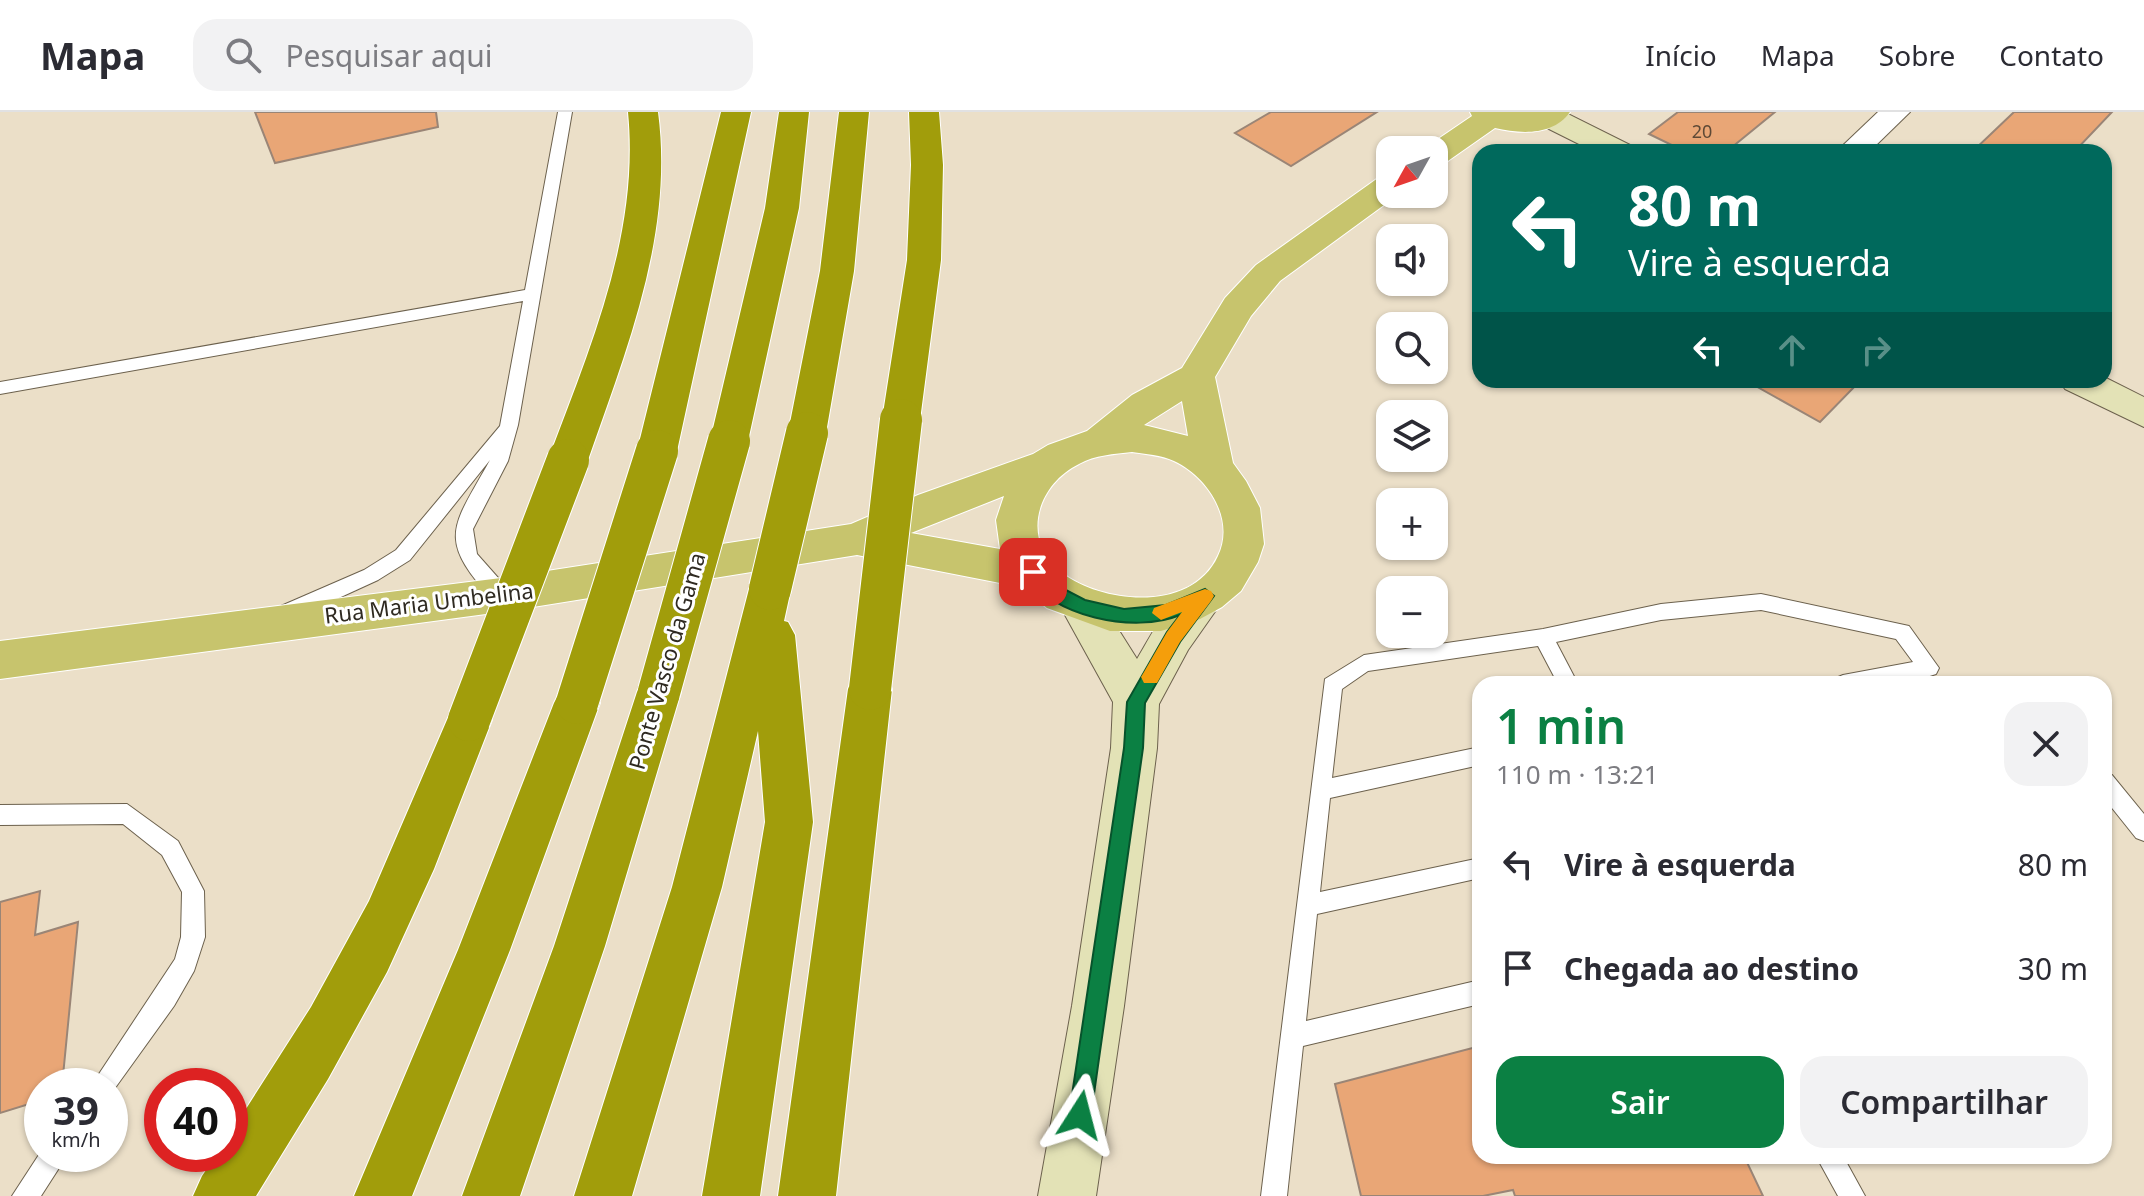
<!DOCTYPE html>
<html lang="pt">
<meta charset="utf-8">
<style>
:root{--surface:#fff;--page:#f2f2f3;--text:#2b2b33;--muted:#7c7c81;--line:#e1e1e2;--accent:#0b8043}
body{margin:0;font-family:"Noto Sans",sans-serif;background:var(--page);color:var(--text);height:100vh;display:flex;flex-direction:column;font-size:30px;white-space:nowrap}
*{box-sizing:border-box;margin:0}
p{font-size:26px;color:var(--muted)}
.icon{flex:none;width:44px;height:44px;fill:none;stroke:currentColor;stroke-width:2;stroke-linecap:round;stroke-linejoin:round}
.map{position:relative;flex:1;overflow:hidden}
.details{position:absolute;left:1472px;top:564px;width:640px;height:488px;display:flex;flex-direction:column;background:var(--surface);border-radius:24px;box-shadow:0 2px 6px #0004}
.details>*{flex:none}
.hud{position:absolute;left:1472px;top:32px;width:640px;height:244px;border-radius:24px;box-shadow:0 2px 6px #0004;background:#00695c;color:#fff;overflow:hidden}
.needle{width:52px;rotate:230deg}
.buttons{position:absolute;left:1376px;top:24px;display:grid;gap:16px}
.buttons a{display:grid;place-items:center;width:72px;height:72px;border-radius:16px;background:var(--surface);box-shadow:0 2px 6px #0004;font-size:40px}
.speed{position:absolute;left:24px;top:956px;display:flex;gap:16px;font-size:40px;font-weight:700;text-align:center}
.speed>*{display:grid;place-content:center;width:104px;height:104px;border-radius:50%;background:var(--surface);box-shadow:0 2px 6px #0004;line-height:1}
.speed small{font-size:20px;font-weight:400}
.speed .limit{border:12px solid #d22;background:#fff;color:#111}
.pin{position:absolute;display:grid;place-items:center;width:68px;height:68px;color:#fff;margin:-34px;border-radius:16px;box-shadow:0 4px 12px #0006}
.me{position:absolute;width:88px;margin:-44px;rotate:9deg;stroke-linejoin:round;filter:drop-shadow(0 0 6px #0008)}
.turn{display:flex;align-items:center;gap:28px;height:168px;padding:0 24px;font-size:36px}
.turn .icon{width:104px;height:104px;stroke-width:2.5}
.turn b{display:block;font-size:56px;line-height:68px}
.lanes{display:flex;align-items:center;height:76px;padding:0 24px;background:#0003;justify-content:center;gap:40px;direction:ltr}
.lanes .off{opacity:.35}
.round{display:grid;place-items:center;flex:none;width:84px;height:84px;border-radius:24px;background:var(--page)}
.head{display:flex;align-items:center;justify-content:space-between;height:136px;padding:0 24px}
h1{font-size:48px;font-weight:600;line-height:60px;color:var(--accent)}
.cta{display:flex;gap:16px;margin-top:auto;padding:16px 24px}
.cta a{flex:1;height:92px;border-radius:24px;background:var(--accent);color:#fff;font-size:32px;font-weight:600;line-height:92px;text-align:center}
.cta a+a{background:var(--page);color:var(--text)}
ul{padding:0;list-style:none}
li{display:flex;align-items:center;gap:24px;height:104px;padding:0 24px}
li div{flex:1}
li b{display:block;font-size:30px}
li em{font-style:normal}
header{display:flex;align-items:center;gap:48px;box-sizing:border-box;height:112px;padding:0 40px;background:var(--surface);border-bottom:2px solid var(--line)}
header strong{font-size:38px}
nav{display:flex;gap:44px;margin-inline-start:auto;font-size:28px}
.search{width:560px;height:72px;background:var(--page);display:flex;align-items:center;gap:20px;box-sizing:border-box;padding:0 28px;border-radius:24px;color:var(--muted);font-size:30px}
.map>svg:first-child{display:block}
.building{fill:#e9a676;stroke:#9a8576;stroke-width:2}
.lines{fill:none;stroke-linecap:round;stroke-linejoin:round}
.lane-casing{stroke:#6c614d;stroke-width:2}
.street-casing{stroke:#6c614d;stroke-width:2}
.secondary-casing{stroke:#6c614d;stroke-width:2}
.primary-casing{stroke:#fff;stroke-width:2}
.highway-casing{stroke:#fff;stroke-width:2}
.lane{fill:#fff;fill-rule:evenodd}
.street{fill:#fff;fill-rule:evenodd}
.secondary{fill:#e3e2b6;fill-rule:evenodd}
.primary{fill:#c7c46d;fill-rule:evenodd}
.highway{fill:#a19d0b;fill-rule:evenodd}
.highway-bridge-casing{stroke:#fff;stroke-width:44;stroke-linecap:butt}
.highway-bridge{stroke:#a19d0b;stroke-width:42}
.route{fill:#0b8043;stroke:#07532c;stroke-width:2}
.slow{fill:#f59e0b}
.labels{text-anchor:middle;stroke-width:6;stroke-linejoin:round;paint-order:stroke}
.number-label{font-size:18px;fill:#5e4936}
.street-label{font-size:22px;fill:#2f2a21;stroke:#fff}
</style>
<header>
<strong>Mapa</strong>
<div class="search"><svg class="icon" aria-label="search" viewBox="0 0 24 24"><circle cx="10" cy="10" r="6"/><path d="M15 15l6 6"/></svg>Pesquisar aqui</div>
<nav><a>Início</a><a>Mapa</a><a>Sobre</a><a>Contato</a></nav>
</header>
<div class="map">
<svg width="2144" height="1084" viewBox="0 0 2144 1084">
<rect width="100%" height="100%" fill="#ebdfc8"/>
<path class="building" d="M255 0H436L438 15 275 51Z
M1271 0H1377L1291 54 1235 21Z
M1678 0H1775L1726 40H1686L1649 22Z
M2014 0H2112L2074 40H1972Z
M1745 268H1861L1820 310Z
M40 779 35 823 78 810 62 974H42V988L0 1001V790Z
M1480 934V1044H1744L1763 1084H1515L1513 1078 1483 1084H1361L1335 972Z"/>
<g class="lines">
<g class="lane-casing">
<path id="lane" d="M558 0H572L518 313 508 349 473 417 477 442 508 477 511 483 508 489H494C435 426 453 415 490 348L410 448 378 468 295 506H281L278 500 281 494 364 458 396 438 500 314 523 189 0 282V270L525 178Z
M1761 482 1909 514 1939 556 1936 562C1903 574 1868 572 1833 572L1836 566 1843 563 1913 550 1896 527 1761 498 1661 508 1556 530 1578 572H1558L1538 534 1368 559 1342 577 1332 666 1480 635V653L1330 686 1320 780 1480 746V766L1317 802 1306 909 1480 868V892L1303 934 1287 1084H1261L1325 567 1364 543 1543 517 1661 492Z
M2104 660 2112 663 2144 702V729L2136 726 2104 686Z
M127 692 178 729 204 779 205 825 194 859 174 894 110 983V974H91L175 847 181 825 182 780 162 743 123 712 0 713V693Z
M42 1038V1042H68L41 1084H12Z
M1816 1044H1843L1865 1084H1838Z"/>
</g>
<g class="street-casing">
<path id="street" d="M1878 0H1910L1869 40H1836Z"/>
</g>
<g class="secondary-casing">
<path id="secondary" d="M1538 0H1564L1630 33 1635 40H1595L1539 12 1535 5Z
M2104 265 2144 285V315L2065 277 2059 268H2104Z
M1205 467 1220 472 1226 484 1188 538 1159 592 1157 636 1124 894 1096 1084H1038L1072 894 1111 636 1113 590 1060 494 1066 482 1081 477 1096 482 1137 547C1154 519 1173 477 1205 467Z"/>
</g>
<g class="primary-casing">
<path id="primary" d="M1470 0H1570C1553 24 1521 22 1495 16L1445 51 1434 54V38H1422L1472 4Z
M1390 63V82H1399L1280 169 1251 204 1215 265 1233 351 1246 369 1260 396 1264 432 1258 450 1241 479 1222 495 1200 507 1161 519H1110L1047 496 1021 475 857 443 501 500 0 567V529L501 466 851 412 918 383 1033 342 1048 333 1087 319 1132 283 1182 256 1225 186 1256 153 1378 66ZM1182 289 1188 324 1144 313ZM1132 340C1146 342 1161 343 1174 349 1207 364 1236 407 1218 444 1192 501 1103 492 1062 461 1020 429 1036 373 1079 352 1095 343 1114 342 1132 340ZM1004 384 996 408 1000 437 911 421Z"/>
</g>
<g class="highway-casing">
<path id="highway" d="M628 0H658C674 121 627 236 588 348L582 358 568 363 554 358 548 348C590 236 640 122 628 0Z
M721 0H751L677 339 671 349 657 354 643 349 637 339Z
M779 0H809L799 96 748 329 743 339 729 343 715 339 710 329 765 96Z
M839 0H869L854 159 826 321 821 331 807 335 793 331 788 321 820 159Z
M909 0H939L943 53 941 148 920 308 915 318 901 322 887 318 882 308 907 148 911 53Z
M770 460 785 465 791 477 784 509 788 510 795 523 813 710 760 1084H702L765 710 758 619 722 775 632 1084H574L672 775 749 477 755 465Z
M870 558 886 563 892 577 836 1084H778L848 577 854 563Z
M659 561 675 566 681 580 605 834 520 1084H462L554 834 637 580 643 566Z
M577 572 593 577 600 591 510 838 412 1084H354L458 838 554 591 561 577Z
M469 588 485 594 492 608 434 757 387 860 328 967 256 1084H193L202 1064 217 1042H230V1022L311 895 369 789 453 594Z"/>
</g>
<use href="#lane" class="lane"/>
<use href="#street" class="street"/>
<use href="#secondary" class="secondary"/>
<use href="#primary" class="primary"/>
<use href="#highway" class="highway"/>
<g class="highway-bridge-casing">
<path id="highway-bridge" d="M770 477 807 321
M870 577 901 308
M659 580 729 329
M577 591 657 339
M469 608 568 348"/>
</g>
<use href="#highway-bridge" class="highway-bridge"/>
</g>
<path class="route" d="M1033 453 1060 475 1085 488 1124 497 1166 493 1205 477 1214 484 1180 530 1145 591 1143 636 1091 1003 1088 1011 1080 1014 1072 1011 1069 1003 1124 636 1127 590 1167 520 1180 503C1135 522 1050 505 1024 460Z"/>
<path class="slow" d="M1205 477 1211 479 1214 484 1211 489 1180 530 1157 571H1144L1141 565 1144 560 1167 520 1182 500 1161 508 1152 501 1154 496Z"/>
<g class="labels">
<g class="number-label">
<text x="1702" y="26">20</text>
</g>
<g class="street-label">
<text transform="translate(429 491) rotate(-7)" y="8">Rua Maria Umbelina</text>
<text transform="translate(667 549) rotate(-74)" y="8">Ponte Vasco da Gama</text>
</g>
</g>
</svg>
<div class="buttons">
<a><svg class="needle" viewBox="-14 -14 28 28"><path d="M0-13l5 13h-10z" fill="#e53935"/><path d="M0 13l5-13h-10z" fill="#7c7c81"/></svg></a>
<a><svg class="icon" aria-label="sound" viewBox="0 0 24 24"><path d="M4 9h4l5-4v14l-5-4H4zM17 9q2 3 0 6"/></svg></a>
<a><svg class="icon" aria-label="search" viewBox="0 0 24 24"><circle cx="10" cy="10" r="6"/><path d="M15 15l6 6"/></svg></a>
<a><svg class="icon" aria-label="layers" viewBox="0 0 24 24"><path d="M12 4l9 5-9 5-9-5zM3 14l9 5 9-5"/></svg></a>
<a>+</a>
<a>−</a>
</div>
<div class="speed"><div>39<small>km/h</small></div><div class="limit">40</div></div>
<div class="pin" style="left:1033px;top:460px;background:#d93025"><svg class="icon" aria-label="arrive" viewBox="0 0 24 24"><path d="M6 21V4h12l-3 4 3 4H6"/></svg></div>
<svg class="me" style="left:1080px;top:1003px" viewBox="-20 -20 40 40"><path d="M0-17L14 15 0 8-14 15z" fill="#0b8043" stroke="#fff" stroke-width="4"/></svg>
<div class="hud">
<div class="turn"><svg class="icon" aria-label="left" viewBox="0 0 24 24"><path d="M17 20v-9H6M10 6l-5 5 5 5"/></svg><div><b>80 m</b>Vire à esquerda</div></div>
<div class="lanes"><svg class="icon" aria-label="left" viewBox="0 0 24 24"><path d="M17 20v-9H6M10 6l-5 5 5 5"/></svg><svg class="icon off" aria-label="ahead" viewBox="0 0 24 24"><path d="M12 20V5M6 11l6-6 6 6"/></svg><svg class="icon off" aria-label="right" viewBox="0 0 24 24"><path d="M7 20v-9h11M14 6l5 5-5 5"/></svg></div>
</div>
<section class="details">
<div class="head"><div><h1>1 min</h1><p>110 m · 13:21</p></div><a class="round"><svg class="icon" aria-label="close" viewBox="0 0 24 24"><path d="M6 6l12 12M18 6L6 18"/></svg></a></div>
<ul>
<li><svg class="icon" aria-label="left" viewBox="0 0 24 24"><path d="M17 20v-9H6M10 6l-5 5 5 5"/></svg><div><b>Vire à esquerda</b></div><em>80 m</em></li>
<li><svg class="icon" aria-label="arrive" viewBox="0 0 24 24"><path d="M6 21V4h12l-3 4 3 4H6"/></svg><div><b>Chegada ao destino</b></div><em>30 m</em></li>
</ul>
<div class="cta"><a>Sair</a><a>Compartilhar</a></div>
</section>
</div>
